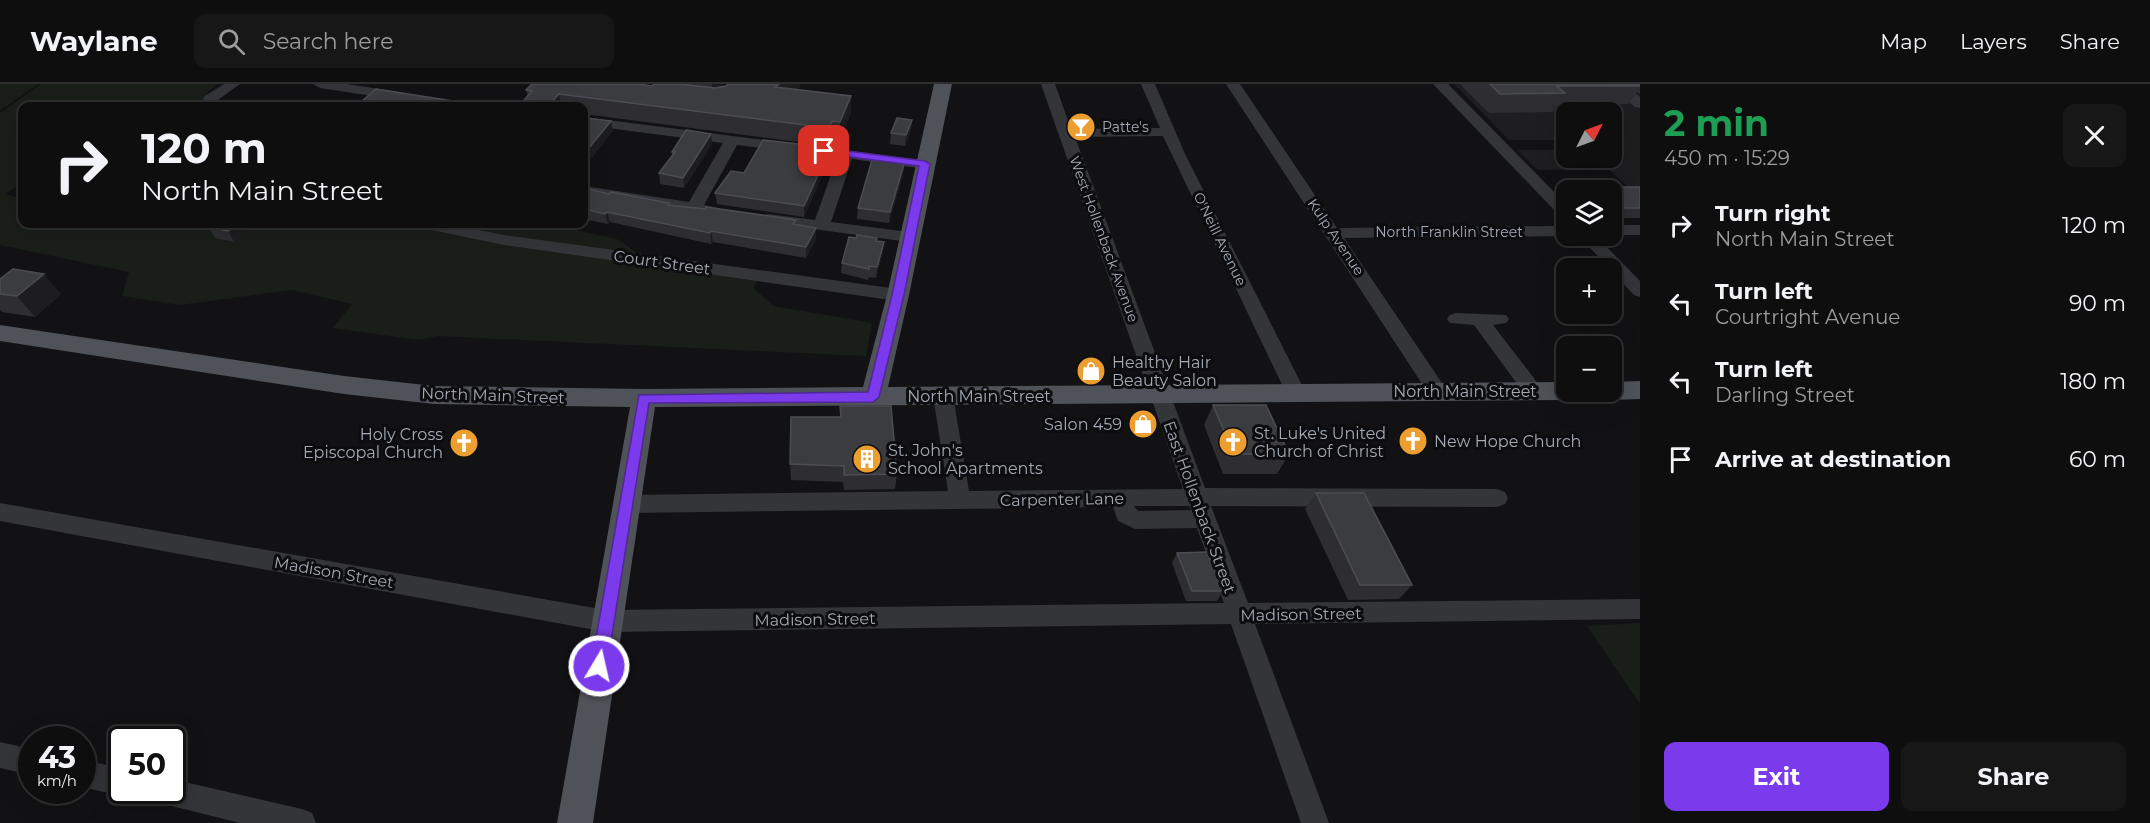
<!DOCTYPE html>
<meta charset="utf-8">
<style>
:root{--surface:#0e0e0f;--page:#171718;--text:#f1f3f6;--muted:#9b9c9e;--line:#2e2e2f;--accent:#7c3aed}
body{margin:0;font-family:Montserrat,sans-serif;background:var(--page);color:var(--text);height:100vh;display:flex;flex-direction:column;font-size:22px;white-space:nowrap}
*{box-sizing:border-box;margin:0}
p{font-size:20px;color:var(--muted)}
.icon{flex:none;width:33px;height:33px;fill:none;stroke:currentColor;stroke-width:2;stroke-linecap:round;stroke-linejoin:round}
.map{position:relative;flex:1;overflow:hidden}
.panel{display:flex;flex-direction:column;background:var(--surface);width:510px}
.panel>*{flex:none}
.hud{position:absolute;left:18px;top:18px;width:570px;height:126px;border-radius:12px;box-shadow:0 6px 24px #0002,0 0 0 2px var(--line);background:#0e0e0f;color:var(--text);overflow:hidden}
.needle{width:39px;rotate:48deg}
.fabs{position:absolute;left:1556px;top:18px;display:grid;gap:12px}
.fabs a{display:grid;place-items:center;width:66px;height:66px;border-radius:12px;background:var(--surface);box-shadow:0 6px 24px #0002,0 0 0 2px var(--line);font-size:30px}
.speed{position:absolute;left:18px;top:642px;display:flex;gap:12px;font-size:30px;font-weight:700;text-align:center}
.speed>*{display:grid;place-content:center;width:78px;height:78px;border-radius:50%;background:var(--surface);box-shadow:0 6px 24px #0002,0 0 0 2px var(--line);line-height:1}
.speed small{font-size:15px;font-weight:400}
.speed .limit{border:3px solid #111;border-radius:9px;background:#fff;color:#111}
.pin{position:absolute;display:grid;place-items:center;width:51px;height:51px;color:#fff;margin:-26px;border-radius:12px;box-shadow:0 3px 9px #0006}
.me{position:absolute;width:66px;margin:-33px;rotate:9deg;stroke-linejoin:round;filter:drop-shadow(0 0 4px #0008)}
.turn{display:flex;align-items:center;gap:21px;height:126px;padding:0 24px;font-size:27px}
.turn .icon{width:78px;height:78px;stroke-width:2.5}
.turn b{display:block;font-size:42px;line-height:51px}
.round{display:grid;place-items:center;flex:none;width:63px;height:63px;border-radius:12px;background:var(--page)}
.summary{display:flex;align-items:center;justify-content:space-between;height:102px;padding:0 24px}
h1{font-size:36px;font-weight:700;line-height:45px;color:#1e9e55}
.primary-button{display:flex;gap:12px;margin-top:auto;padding:12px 24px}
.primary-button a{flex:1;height:69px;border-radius:12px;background:var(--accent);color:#fff;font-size:24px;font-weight:700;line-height:69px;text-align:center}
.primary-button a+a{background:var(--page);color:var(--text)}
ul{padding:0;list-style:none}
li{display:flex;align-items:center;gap:18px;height:78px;padding:0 24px}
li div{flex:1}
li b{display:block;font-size:22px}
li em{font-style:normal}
header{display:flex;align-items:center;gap:36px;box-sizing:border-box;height:84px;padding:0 30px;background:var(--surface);border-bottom:2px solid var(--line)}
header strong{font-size:28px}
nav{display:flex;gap:33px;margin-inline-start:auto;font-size:21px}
.search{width:420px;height:54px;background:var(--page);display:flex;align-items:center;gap:15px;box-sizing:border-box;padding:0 21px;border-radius:12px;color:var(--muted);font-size:22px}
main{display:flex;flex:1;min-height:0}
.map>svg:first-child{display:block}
.built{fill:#1e1e21}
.green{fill:#191e19}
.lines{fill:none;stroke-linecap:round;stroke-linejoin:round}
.minor{fill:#333539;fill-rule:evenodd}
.major{fill:#4f5258;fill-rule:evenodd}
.wall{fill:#2e2e32}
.shaded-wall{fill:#1d1d20}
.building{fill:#3b3c40;stroke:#4b4d52;stroke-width:1.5}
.route{fill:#7c3aed;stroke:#51269a;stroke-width:1.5}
.labels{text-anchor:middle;stroke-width:6;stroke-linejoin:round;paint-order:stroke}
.far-poi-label{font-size:14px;fill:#a4aab4;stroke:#0d0d0f;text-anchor:start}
.far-street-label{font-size:14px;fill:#a4aab4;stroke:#0d0d0f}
.street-label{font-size:16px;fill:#a4aab4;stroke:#0d0d0f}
.poi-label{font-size:16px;fill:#a4aab4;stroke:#0d0d0f;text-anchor:start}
</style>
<header>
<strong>Waylane</strong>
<div class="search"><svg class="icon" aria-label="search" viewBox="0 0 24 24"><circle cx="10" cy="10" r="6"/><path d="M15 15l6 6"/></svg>Search here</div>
<nav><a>Map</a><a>Layers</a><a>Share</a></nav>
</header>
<main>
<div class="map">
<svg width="1640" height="739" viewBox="0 0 1640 739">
<rect width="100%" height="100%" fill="#121214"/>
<path class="built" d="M1454 0H1640V114L1608 85 1538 86 1517 66H1566V74H1611V28H1566V56H1509Z"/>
<path class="green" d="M0 0H38L0 27Z
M41 0H218L205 10 211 11 195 22H22V99L5 110 22 115V140H550L617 155 656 182 757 197 753 204 774 222 872 239 866 272 437 252 419 256 333 244 352 220 292 206 180 221 122 212 129 188 0 161V29Z
M1640 539V620L1587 542Z"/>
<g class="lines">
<path class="minor" d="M224 0H240L215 18H205L203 15 205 12Z
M313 0H347L399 8 406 12 399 16 320 4Z
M1041 0H1055L1071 45 1160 44 1141 0H1155L1185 70 1306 309 1303 314 1296 316 1289 314 1286 309 1163 52 1075 53 1205 404 1497 405 1505 408 1508 414 1505 420 1497 423 1211 422 1248 519 1640 515V535L1255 540 1329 739H1301L1231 540 606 548 0 437V419L606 526 1224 519 1197 444 1135 445 1118 437 1113 423 627 429 619 426 616 420 619 414 627 411 948 407 933 312 936 307 943 305 950 307 953 312 969 407 1183 405ZM1134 422H1189L1191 426 1138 427Z
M1226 0H1240L1337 144 1566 142V152L1344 154 1444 302 1447 307 1444 312 1437 314 1430 312Z
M1433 0H1448L1566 120V134L1560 132Z
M1608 0H1623L1640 13V24L1635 23Z
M584 33 930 77 933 80 925 85 852 75 831 138 909 148 917 153 909 158 762 138 760 135 762 132 768 130 815 136 837 73 737 61 704 121 719 124 721 127 719 130 713 132 584 112V102L689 118 723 59 584 41Z
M419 140H448L504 151 898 205 904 207 907 211 904 215 898 217 504 161 427 145Z
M1611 141H1640V151H1611Z
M1579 152H1596L1640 197V213L1634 211Z
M1456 229 1506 231 1509 235 1506 239 1493 241 1540 302 1543 307 1540 312 1533 314 1526 312 1474 241 1450 239 1447 235 1450 231Z
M0 658 32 665V691L0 684Z
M82 676 122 684V706L132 708 122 712 82 703Z
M172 695 302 725 312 729 316 739H240L148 716 144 706H172Z"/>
<path class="major" d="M934 0H952L909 211 888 303 1566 298V308H1578L1575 313 1566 316 655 323 593 739H557L630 323 434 320 344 310 0 257V241L344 292 434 302 644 305 863 303 887 211Z
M1640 297V315L1611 316 1602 313 1599 308H1611V298Z"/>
</g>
<path class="wall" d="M654 0H721L720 3H800L796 5 851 29 839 56 832 55 829 62 584 30V22H519L528 12 526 6 652 2Z
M1460 0H1640V10L1637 8 1629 20 1557 21 1553 28 1489 29Z
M912 36 911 46 905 62 890 60 891 49Z
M712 60 684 104 660 100 659 89 672 72V68Z
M825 63 824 74 823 78 824 88 804 133 717 120 715 109Z
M904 80 903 90 889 139 857 135 858 124Z
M1619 103H1640V134H1616L1611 129V106H1616Z
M584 104 609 110 669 119V121L796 136V141L816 155 806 174 713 158 711 160 610 138 608 140 584 135Z
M214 140H244L248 146 234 158 215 154 209 143Z
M877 154V157L884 158 883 168 876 194 869 193 868 196 841 189 842 179Z
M0 195 61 210 35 233 2 228 0 226Z
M1213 321 1289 370 1277 390H1223L1204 341Z
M840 322 897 390 895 405 844 406 843 398 791 396 790 380 840 333Z
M1316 409 1412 501 1399 515 1348 516 1305 425Z
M1177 469 1223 507 1217 517H1186L1172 479Z"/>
<path class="shaded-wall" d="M712 0H721L722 1 713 10Z
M779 0H800V3L776 20 775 3Z
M559 10 562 22H548Z
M851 12V29L839 56 840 38Z
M912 36 911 46 905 62 906 51Z
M611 37 613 47 584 84V70Z
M832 37V55L829 62V44Z
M711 50 712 60 684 104 683 94Z
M825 63 824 74 819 88V77Z
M824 78V88L804 133V122Z
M904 80 903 90 889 139 890 128Z
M607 128 610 138 608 140 605 130Z
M237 140H244L248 146 234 158 228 147Z
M816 144V155L806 174V163Z
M711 147 713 158 711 160 710 149Z
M884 158 883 168 876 194 877 183Z
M44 190 61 210 35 233 17 212Z"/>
<path class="building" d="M532 0H639L652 2 654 0H679L715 4 726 2 728 0H779L775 3 851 12 840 38 832 37 829 44 559 10 548 22H519L532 7 526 6Z
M1490 0H1640V2H1557L1565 9 1500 10Z
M376 5 478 21 476 22H348L355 17H362Z
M586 34 611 37 584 70V36Z
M897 34 912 36 906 51 891 49Z
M686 46 711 50 683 94 659 89 675 68H672Z
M763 56 825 63 819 77 824 78 804 122 715 109 731 87 744 89Z
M881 75 904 80 890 128 858 124 872 76 880 77Z
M1619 103H1640V124H1625L1611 111V106H1606H1622Z
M584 104 609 110 611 108 669 119 668 121 705 125 706 123 796 136 793 140 816 144 806 163 711 147 710 149 607 128 605 130 584 125Z
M214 140H237L228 147 209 143Z
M857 151 877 154 876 157 884 158 877 183 869 182V185L842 179 849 153 856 154Z
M13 185 44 190 17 212 0 210V195Z
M1213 321H1266L1289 370H1234Z
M840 322H891L897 390 844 391V382L790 380 791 333H841Z
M1316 409H1364L1412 501H1360Z
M1207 468 1223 507H1192L1177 469Z"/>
<path class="route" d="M824 64 925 77 930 80 904 211 879 313 873 318 649 319 607 582 605 587 599 589 593 587 591 582 639 311 868 308 892 211 919 82 820 69 819 67Z"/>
<defs>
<g id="bar-disc" transform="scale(1.5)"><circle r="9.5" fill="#ed9e30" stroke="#0d0d0f"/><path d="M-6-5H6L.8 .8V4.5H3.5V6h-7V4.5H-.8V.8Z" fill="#fff"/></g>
<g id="shop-disc" transform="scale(1.5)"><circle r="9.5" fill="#ed9e30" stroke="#0d0d0f"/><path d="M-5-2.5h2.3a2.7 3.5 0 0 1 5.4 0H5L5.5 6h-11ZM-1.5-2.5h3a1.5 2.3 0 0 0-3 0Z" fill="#fff"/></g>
<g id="church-disc" transform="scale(1.5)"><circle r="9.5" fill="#ed9e30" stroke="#0d0d0f"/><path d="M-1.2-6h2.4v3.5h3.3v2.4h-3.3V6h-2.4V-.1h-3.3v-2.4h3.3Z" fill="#fff"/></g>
<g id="building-disc" transform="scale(1.5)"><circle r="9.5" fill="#ed9e30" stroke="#0d0d0f"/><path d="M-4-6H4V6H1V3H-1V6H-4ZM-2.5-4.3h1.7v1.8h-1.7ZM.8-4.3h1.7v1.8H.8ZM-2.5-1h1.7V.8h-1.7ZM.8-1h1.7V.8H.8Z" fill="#fff"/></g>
</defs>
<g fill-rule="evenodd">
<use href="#bar-disc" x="1081" y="43"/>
<use href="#shop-disc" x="1091" y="287"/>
<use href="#shop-disc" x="1143" y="340"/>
<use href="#church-disc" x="1413" y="357"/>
<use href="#church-disc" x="1233" y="358"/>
<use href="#church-disc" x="464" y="359"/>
<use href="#building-disc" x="867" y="375"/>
</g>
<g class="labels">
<g class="far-poi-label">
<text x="1102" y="48">Patte's</text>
</g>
<g class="far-street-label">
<text x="1449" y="153">North Franklin Street</text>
<text transform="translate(1336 153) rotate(56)" y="5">Kulp Avenue</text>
<text transform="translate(1104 155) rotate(70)" y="5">West Hollenback Avenue</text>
<text transform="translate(1220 155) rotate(64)" y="5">O'Neill Avenue</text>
</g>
<g class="street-label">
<text transform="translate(662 178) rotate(8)" y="6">Court Street</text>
<text x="1465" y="313">North Main Street</text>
<text transform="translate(493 311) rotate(2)" y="6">North Main Street</text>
<text x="979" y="318">North Main Street</text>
<text transform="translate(1062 415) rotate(-1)" y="6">Carpenter Lane</text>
<text transform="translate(1200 423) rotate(70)" y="6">East Hollenback Street</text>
<text transform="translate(334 488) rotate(10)" y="6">Madison Street</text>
<text transform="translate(1301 530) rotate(-1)" y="6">Madison Street</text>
<text transform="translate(815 535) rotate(-1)" y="6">Madison Street</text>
</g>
<g class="poi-label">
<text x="1112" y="284">Healthy Hair<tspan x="1112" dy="18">Beauty Salon</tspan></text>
<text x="1122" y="346" text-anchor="end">Salon 459</text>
<text x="1254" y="355">St. Luke's United<tspan x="1254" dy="18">Church of Christ</tspan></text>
<text x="443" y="356" text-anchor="end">Holy Cross<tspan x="443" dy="18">Episcopal Church</tspan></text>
<text x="1434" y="363">New Hope Church</text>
<text x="888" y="372">St. John's<tspan x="888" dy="18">School Apartments</tspan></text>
</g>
</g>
</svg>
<div class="fabs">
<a><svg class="needle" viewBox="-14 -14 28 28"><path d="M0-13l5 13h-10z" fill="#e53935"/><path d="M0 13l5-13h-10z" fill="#9b9c9e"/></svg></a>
<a><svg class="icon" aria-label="layers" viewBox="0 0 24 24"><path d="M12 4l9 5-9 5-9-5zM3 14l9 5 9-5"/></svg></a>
<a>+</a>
<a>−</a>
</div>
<div class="speed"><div>43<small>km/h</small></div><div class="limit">50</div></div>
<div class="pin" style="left:824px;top:67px;background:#d93025"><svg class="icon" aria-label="arrive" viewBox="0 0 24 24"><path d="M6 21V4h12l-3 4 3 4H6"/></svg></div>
<svg class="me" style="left:599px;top:582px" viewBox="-20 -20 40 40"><circle r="17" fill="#7c3aed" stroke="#fff" stroke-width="3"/><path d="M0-11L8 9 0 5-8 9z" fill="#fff"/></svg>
<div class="hud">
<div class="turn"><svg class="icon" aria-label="right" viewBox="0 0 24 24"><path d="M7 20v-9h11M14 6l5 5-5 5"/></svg><div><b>120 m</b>North Main Street</div></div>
</div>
</div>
<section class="panel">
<div class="summary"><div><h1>2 min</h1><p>450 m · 15:29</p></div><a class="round"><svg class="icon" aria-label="close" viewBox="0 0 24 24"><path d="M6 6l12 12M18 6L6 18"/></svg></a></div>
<ul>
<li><svg class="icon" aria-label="right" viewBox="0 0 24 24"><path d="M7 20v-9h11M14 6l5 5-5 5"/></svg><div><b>Turn right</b><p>North Main Street</p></div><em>120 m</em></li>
<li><svg class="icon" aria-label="left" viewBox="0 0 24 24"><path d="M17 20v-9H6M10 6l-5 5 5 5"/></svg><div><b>Turn left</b><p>Courtright Avenue</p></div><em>90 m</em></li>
<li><svg class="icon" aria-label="left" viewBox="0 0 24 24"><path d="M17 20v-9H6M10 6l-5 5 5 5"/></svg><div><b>Turn left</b><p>Darling Street</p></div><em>180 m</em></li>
<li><svg class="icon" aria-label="arrive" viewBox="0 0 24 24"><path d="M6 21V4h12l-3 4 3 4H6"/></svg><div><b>Arrive at destination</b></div><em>60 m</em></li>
</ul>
<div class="primary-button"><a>Exit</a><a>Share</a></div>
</section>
</main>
